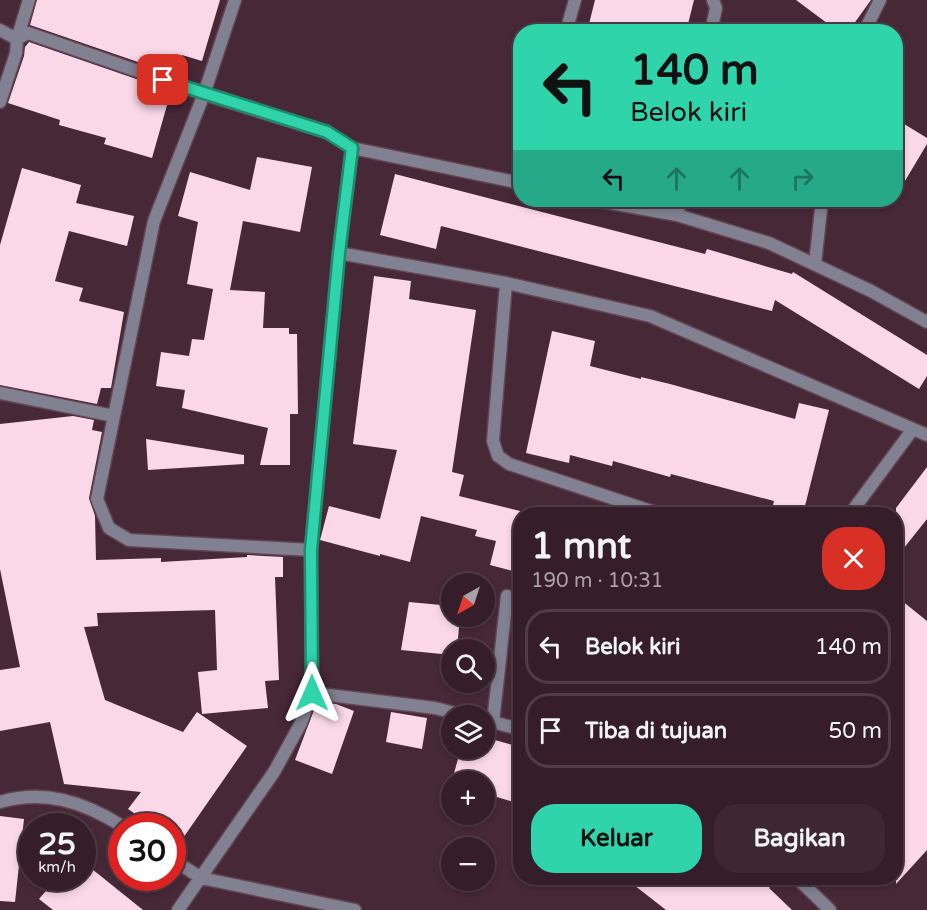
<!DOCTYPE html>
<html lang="id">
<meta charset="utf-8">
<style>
:root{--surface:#351e29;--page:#3d2731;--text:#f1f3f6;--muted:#aaa2a8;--line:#4f3c46;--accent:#30d4aa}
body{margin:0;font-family:"Varela Round",sans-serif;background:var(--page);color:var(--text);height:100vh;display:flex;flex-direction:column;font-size:22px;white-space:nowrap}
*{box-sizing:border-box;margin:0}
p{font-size:20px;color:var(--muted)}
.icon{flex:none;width:33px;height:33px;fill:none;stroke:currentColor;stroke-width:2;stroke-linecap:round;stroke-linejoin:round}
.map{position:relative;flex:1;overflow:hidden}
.drawer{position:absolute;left:513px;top:507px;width:390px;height:378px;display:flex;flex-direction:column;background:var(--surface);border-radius:24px;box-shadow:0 3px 9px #0003,0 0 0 2px var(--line)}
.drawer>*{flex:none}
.top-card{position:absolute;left:513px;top:24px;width:390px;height:183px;border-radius:24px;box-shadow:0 3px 9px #0003,0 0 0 2px var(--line);background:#30d4aa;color:#111;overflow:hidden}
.needle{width:39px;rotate:219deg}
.tools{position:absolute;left:441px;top:573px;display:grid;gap:12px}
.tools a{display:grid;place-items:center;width:54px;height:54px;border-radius:50%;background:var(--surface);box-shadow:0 3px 9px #0003,0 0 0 2px var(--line);font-size:30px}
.speed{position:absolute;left:18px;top:813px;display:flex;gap:12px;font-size:30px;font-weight:700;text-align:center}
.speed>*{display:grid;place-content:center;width:78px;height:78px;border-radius:50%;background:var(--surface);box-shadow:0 3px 9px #0003,0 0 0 2px var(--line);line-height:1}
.speed small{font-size:15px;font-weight:400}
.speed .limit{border:9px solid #d22;background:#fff;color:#111}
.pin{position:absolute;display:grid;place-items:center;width:51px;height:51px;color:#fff;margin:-26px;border-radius:12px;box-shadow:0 3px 9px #0006}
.me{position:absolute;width:66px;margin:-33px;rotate:0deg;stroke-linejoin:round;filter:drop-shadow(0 0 4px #0008)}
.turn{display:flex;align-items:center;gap:21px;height:126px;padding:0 18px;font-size:27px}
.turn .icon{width:78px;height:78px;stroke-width:2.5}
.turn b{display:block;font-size:42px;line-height:51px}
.lanes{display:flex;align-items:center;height:57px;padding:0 18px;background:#0003;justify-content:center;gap:30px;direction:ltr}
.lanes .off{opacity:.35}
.round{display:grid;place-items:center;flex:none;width:63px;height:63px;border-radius:24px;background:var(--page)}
.overview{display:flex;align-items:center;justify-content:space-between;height:102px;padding:0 18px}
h1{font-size:36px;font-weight:800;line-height:45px}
.cta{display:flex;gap:12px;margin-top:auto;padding:12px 18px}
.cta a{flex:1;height:69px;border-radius:24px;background:var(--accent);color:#111;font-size:24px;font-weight:800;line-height:69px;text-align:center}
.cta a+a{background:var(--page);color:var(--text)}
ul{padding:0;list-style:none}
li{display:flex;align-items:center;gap:18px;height:75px;margin:0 12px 9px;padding:0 6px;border:3px solid var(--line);border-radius:24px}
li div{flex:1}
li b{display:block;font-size:22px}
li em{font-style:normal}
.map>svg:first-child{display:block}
.building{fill:#fad8e7}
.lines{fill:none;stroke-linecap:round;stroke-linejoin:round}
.lane-casing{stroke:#624453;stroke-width:15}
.street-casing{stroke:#624453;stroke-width:15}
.lane{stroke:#828191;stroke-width:12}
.street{stroke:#828191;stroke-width:12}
.route-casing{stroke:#1f8a6e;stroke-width:15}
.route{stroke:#30d4aa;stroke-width:10}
</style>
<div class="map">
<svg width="927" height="910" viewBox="0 0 927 910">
<rect width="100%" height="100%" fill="#472837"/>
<path class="building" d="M37 0H220L202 61 182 55 176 75 30 25Z
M595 0H694L686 32H587Z
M796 0H871L848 32H839Z
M29 42 171 91 152 158 104 144 106 138 59 125 60 120 8 103 24 56 25 47Z
M896 119 927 138V144L896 196Z
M257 157 312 167 300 232 243 221 230 290 265 292 263 328H289V334H297L298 414H290V465H260L268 428 182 408 185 390 156 386 161 352 189 356 192 339 204 340 213 289 187 284 198 222 178 216 190 172 250 190Z
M22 168 81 185 76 203 134 216 127 246 69 231 55 281 83 288 79 301 124 312 111 388H101L97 404 0 385V245Z
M395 174 705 254 707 249 792 274 793 272 927 355V376L919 389 775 300 772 311 441 226 436 249 380 235Z
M374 276 411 281 409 299 476 310 452 472 464 475 459 496 520 511V573L490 565 496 541 475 536 477 530 421 516 410 562 380 554V556L320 540 329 506 380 519 397 450 353 444Z
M552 331 595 341 590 366 641 379V377L670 384 795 419 799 403 829 410 803 514H771L774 501 671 474 670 477 613 461 612 466 570 455 569 463 526 453Z
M73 416 94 420 92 430 102 432 89 498 95 516 96 560 161 558V562L247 557V555L283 557V577H275L279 680 265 681 268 708 202 714 198 672 217 670 215 610 97 613 98 626 84 627 105 700 183 732 197 712 247 746 174 851H172V826H153L128 809 141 792 64 784 50 722 0 731V670L20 667 0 569V424Z
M146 439 244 455V464L148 470Z
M927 467V519L896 558V508Z
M896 596 927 621V850L896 884V772L905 760 896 752Z
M409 602 452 606V616H460L457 650H452V655L401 650Z
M317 702 336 704 354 711 332 774 295 760Z
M391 712 427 718 422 749 386 742Z
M484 737 520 747V804L484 793V782H452L451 784 461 748H484Z
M0 816 24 819 15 902 0 901Z
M82 861 143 910H53L39 899 57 878H82Z
M625 878H779L769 888 792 910H666Z"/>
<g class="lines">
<g class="lane-casing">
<path id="lane" d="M864 32 880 0
M815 264 822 200"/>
</g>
<g class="street-casing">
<path id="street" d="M235 0 204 94 154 221 97 499 109 528 129 540 311 550
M0 30 17 39 29 0
M566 32 575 0
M711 32 716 8 713 0
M0 102 16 53 17 39 28 33 204 94 327 132 352 148 339 253 311 550 312 693 301 723 274 772 178 910
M352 148 520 183
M594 200 677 215 769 243 871 291 927 322
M677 215 680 200
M339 253 506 283 650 316 927 435
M506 283 493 441 498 456 509 464 660 514
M0 393 114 416
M850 514 913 429
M312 693 435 708 466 716
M484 720 520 729
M493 722 507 596
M0 802C44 789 84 802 122 826
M172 859 201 878 355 910
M797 878 830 910"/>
</g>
<use href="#lane" class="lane"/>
<use href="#street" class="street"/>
</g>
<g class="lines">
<g class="route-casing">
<path id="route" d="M163 80 327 132 352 148 339 253 311 550 312 693"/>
</g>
<use href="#route" class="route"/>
</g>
</svg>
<div class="tools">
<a><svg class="needle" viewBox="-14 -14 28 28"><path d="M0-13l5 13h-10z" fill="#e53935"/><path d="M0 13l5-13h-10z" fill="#aaa2a8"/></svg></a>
<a><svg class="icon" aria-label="search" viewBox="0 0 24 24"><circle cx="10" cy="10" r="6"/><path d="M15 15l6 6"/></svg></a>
<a><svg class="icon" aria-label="layers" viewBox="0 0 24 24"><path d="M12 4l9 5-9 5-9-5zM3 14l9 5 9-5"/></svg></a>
<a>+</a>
<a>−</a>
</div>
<div class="speed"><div>25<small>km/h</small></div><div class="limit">30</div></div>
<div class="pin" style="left:163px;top:80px;background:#d93025"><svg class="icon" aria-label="arrive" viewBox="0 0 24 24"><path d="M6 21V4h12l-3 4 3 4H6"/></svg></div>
<svg class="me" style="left:312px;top:693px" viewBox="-20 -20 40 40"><path d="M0-17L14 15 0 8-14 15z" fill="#30d4aa" stroke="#fff" stroke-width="4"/></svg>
<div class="top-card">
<div class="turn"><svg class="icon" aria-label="left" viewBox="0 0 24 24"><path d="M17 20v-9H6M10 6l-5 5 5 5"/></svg><div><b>140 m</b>Belok kiri</div></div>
<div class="lanes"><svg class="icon" aria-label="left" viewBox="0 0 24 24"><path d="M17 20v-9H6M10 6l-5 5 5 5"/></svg><svg class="icon off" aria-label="ahead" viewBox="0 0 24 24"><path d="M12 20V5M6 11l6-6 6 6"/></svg><svg class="icon off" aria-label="ahead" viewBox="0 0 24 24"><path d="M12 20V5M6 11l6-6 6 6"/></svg><svg class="icon off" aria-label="right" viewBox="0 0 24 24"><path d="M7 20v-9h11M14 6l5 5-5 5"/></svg></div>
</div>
<section class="drawer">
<div class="overview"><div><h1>1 mnt</h1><p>190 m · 10:31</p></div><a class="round" style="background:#d93025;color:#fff"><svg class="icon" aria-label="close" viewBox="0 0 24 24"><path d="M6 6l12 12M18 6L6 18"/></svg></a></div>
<ul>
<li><svg class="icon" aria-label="left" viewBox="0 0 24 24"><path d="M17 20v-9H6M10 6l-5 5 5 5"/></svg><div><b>Belok kiri</b></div><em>140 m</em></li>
<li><svg class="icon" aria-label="arrive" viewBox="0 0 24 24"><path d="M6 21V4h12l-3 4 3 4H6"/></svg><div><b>Tiba di tujuan</b></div><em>50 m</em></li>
</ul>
<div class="cta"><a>Keluar</a><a>Bagikan</a></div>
</section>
</div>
